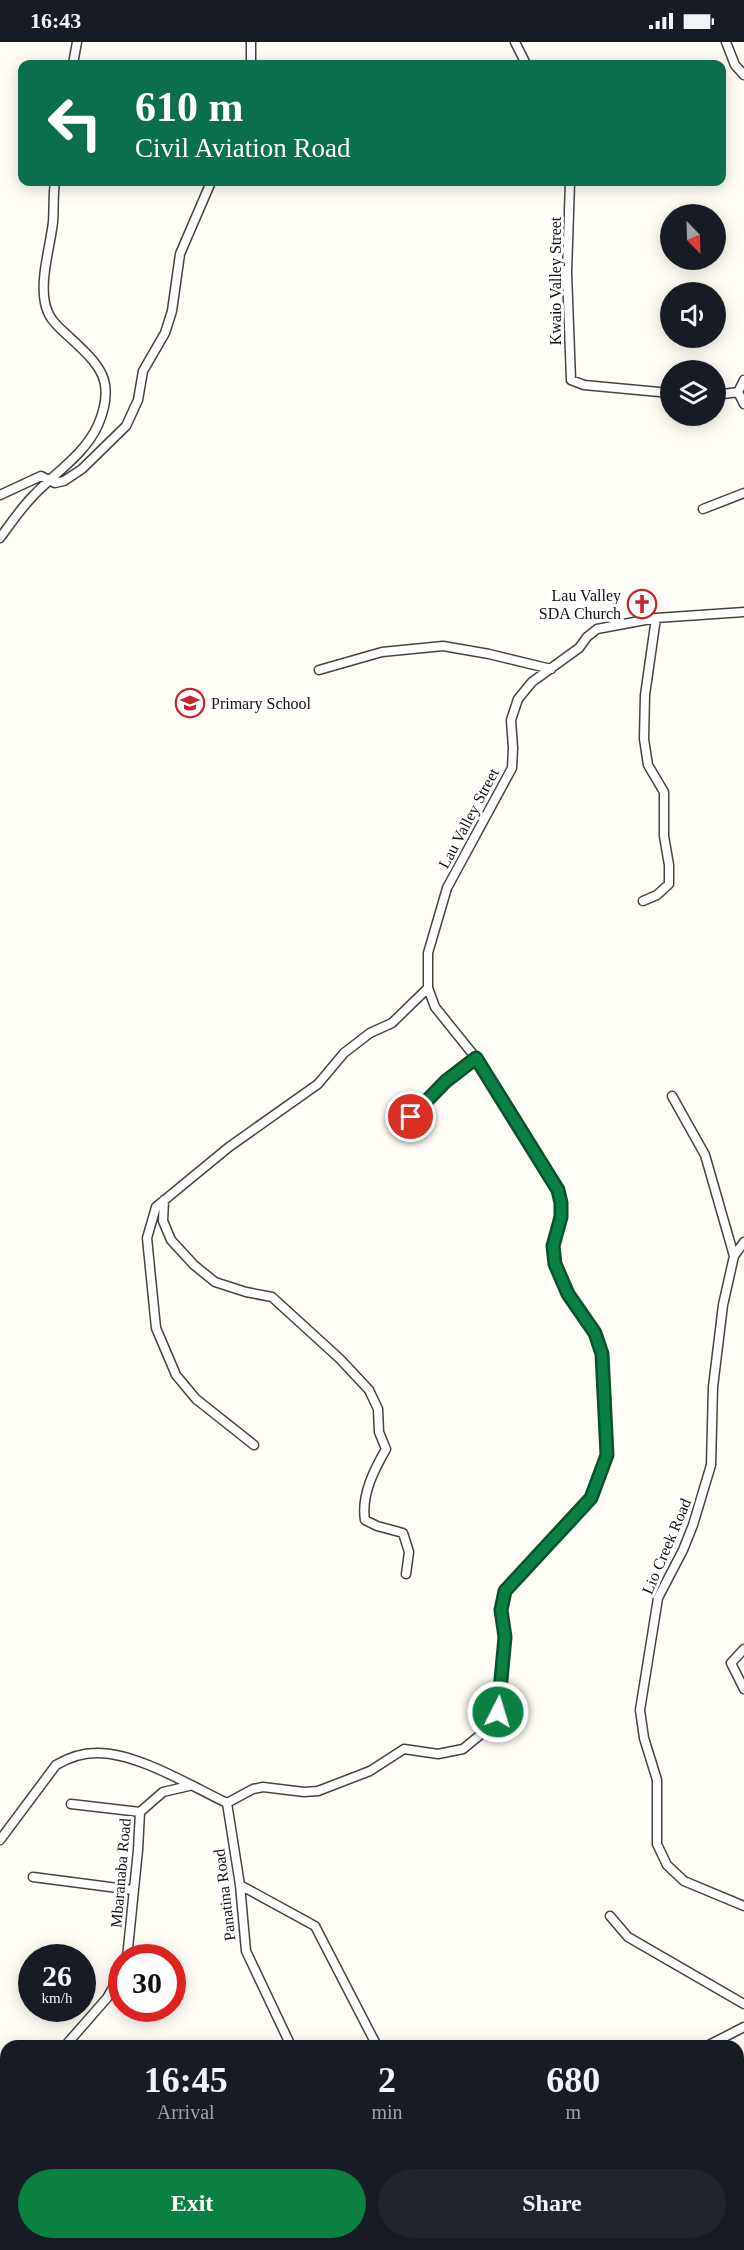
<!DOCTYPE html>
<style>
:root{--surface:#171b24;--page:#20242c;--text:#f1f3f6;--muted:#9ea1a6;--accent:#0b8043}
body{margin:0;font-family:"Times New Roman",serif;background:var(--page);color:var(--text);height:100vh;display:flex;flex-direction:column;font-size:22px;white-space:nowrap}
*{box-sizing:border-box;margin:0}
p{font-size:20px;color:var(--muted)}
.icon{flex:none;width:33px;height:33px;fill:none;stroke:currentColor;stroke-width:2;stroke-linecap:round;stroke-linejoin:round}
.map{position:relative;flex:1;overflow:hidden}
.drawer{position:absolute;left:0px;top:1998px;width:744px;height:210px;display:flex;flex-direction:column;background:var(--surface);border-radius:18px 18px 0 0;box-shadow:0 3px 15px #0003}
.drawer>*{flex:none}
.guide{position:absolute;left:18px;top:18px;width:708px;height:126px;border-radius:12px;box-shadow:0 3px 15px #0003;background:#0b6e4f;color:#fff;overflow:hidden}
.needle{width:39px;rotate:157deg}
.controls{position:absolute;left:660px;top:162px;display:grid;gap:12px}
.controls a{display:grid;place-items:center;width:66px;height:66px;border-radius:50%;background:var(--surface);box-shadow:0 3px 15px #0003;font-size:30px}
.speed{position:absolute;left:18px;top:1902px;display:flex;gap:12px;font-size:30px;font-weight:700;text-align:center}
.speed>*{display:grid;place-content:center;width:78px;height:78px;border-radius:50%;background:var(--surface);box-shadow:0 3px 15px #0003;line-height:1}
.speed small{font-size:15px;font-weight:400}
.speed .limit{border:9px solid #d22;background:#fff;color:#111}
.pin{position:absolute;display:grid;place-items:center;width:51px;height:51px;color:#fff;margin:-26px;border:3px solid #fff;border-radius:50%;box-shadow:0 2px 6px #0007}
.me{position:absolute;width:66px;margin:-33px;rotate:5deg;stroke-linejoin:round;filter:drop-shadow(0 0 4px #0008)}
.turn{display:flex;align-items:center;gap:21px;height:126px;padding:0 18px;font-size:27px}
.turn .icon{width:78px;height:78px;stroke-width:2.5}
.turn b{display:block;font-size:42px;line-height:51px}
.eta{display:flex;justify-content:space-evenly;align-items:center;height:102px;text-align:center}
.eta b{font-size:36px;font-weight:600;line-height:42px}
.primary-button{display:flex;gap:12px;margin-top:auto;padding:12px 18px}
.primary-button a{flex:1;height:69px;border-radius:36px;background:var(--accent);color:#fff;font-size:24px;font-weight:600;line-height:69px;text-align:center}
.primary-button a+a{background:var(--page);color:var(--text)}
.status{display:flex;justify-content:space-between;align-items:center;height:42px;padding:0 30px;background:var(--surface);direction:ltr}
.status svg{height:16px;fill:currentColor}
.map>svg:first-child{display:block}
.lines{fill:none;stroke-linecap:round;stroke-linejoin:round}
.street-casing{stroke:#444;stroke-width:11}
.street{stroke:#fff;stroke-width:8}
.route-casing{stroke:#07532c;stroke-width:15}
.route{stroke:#0b8043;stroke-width:10}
.labels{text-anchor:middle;stroke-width:6;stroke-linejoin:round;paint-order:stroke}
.street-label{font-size:16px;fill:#111;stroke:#fff}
.poi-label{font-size:16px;fill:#111;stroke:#fff;text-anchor:end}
</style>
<div class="status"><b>16:43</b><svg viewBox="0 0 49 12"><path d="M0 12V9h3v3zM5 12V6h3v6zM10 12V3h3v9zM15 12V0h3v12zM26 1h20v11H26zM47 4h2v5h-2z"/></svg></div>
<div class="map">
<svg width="744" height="2208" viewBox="0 0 744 2208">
<rect width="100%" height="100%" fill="#fffdf5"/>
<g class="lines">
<g class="street-casing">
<path id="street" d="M251 0V22
M515 0 526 22
M726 0 735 23 744 33
M73 22 77 0
M570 140 567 231 571 338 584 343 670 351
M738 350 744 362
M716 353 738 350 744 338
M0 453 41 434 55 441 64 439 82 427 126 384 138 358 143 329 165 291 172 269 180 212 211 140
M703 467 744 451
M0 496C11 481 21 466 34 453 55 431 85 412 98 383 118 336 97 321 65 291 55 282 48 275 45 261 40 236 50 206 53 180 54 167 53 153 55 140
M319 628 382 610 443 604 489 612 551 627
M643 859 657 853 669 842V823L664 794V750L648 723 644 697 645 653 656 576
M672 1054 705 1113 734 1214
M411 1075 446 1039 476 1016
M164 1158 163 1179 171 1198 194 1223 215 1240 246 1250 272 1255 340 1317 369 1348 378 1367 379 1390 386 1407C374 1428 361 1453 365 1478L377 1484 403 1491 409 1510 406 1532
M744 1200 734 1214 723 1263 713 1345 711 1423 693 1483 683 1508 658 1556 640 1668 644 1696 657 1738V1802L667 1823 684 1839 744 1864
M254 1403 196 1357 176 1333 156 1286 147 1196 156 1165 229 1105 318 1042 344 1011 370 991 392 981 428 946
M744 1607 731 1621 744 1647
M227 1761 253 1747 263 1745 304 1750 318 1749 370 1729 404 1707 438 1712 463 1707 491 1684 499 1670 505 1595 501 1568 505 1549 591 1456 607 1413 602 1312 595 1291 568 1252 555 1222 553 1204 561 1175V1161L558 1148 476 1016 435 965 428 946V911L447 846 512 726 513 706 511 678 518 657 532 640 579 606 587 595 597 587 656 576 744 570
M227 1761 240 1843 246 1909 291 2004
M71 1762 140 1770
M0 1798 56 1723C68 1716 83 1711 96 1711 136 1710 191 1744 227 1761
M33 1835 133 1848
M240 1843 315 1884 377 2004
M610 1874 628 1895 744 1962
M127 1916 138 1808 140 1770 163 1750 189 1744
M65 2004 107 1956 122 1930
M707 2004 744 1985
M0 2080 6 2079
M738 2158 744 2156
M435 2202 438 2208
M481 2208 489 2202"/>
</g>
<use href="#street" class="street"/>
</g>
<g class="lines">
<g class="route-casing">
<path id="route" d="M411 1075 446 1039 476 1016 558 1148 561 1161V1175L553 1204 555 1222 568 1252 595 1291 602 1312 607 1413 591 1456 505 1549 501 1568 505 1595 498 1670"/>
</g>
<use href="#route" class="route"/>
</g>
<defs>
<g id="church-ring" transform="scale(1.5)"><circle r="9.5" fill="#fff" stroke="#c4262e" stroke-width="1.5"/><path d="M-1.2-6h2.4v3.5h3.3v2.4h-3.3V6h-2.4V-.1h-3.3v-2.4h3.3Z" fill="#c4262e"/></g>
<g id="school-ring" transform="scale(1.5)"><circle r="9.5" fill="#fff" stroke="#c4262e" stroke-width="1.5"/><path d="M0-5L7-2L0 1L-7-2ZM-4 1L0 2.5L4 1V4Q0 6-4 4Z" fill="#c4262e"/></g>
</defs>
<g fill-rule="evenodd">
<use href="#church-ring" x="642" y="562"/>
<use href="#school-ring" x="190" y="661"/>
</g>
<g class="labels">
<g class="street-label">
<text transform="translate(555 239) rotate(-90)" y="6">Kwaio Valley Street</text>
<text transform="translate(468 776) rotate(-62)" y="6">Lau Valley Street</text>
<text transform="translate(666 1504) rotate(-67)" y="6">Lio Creek Road</text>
<text transform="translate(120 1831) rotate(-85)" y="6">Mbaranaba Road</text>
<text transform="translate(224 1853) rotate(-97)" y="6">Panatina Road</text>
</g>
<g class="poi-label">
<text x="621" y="559">Lau Valley<tspan x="621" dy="18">SDA Church</tspan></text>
<text x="211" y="667" text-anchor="start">Primary School</text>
</g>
</g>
</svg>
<div class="controls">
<a><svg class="needle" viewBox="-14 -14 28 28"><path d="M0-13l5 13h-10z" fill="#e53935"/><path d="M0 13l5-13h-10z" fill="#9ea1a6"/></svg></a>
<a><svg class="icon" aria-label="sound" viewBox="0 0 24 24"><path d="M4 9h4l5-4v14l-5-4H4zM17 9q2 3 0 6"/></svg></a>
<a><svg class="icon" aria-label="layers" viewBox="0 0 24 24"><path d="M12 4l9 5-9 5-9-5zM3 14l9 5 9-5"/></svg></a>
</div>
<div class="speed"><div>26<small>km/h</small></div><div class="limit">30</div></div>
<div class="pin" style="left:411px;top:1075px;background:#d93025"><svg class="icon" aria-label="arrive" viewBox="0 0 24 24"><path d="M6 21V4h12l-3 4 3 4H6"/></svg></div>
<svg class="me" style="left:498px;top:1670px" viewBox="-20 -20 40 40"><circle r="17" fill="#0b8043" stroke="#fff" stroke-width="3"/><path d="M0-11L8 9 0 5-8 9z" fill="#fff"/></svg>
<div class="guide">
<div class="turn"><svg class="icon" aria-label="left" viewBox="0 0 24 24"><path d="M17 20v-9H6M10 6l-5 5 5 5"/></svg><div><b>610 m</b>Civil Aviation Road</div></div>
</div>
<section class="drawer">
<div class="eta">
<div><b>16:45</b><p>Arrival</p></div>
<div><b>2</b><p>min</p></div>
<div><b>680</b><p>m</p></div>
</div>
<div class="primary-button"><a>Exit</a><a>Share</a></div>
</section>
</div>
